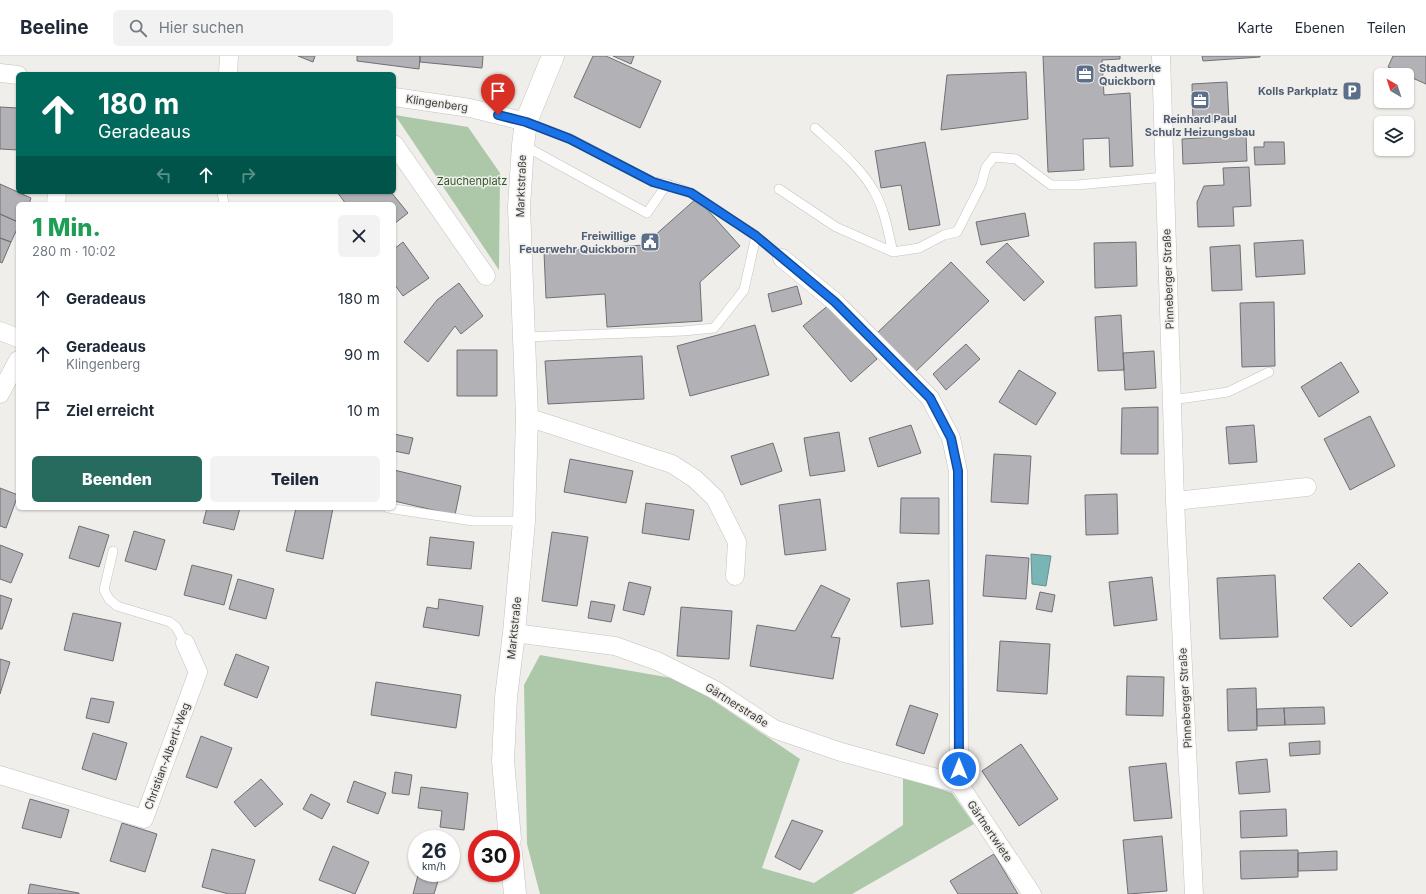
<!DOCTYPE html>
<html lang="de">
<meta charset="utf-8">
<style>
:root{--surface:#fff;--page:#f2f2f3;--text:#1f2937;--muted:#747a83;--line:#e0e1e3;--accent:#266b5d}
body{margin:0;font-family:Inter,sans-serif;background:var(--page);color:var(--text);height:100vh;display:flex;flex-direction:column;font-size:15px;white-space:nowrap}
*{box-sizing:border-box;margin:0}
p{font-size:13px;color:var(--muted)}
.icon{flex:none;width:22px;height:22px;fill:none;stroke:currentColor;stroke-width:2;stroke-linecap:round;stroke-linejoin:round}
.map{position:relative;flex:1;overflow:hidden}
.panel{position:absolute;left:16px;top:146px;width:380px;height:308px;display:flex;flex-direction:column;background:var(--surface);border-radius:6px;box-shadow:0 1px 3px #0004}
.panel>*{flex:none}
.top-card{position:absolute;left:16px;top:16px;width:380px;height:122px;border-radius:6px;box-shadow:0 1px 3px #0004;background:#00695c;color:#fff;overflow:hidden}
.needle{width:26px;rotate:321deg}
.controls{position:absolute;left:1374px;top:12px;display:grid;gap:8px}
.controls a{display:grid;place-items:center;width:40px;height:40px;border-radius:6px;background:var(--surface);box-shadow:0 1px 3px #0004;font-size:20px}
.speed{position:absolute;left:408px;top:774px;display:flex;gap:8px;font-size:20px;font-weight:700;text-align:center}
.speed>*{display:grid;place-content:center;width:52px;height:52px;border-radius:50%;background:var(--surface);box-shadow:0 1px 3px #0004;line-height:1}
.speed small{font-size:10px;font-weight:400}
.speed .limit{border:6px solid #d22;background:#fff;color:#111}
.pin{position:absolute;display:grid;place-items:center;width:34px;height:34px;color:#fff;margin:-41px -17px;border-radius:50% 50% 50% 0;rotate:-45deg;box-shadow:0 0 4px #0007}
.pin .icon{rotate:45deg}
.me{position:absolute;width:44px;margin:-22px;rotate:0deg;stroke-linejoin:round;filter:drop-shadow(0 0 3px #0008)}
.turn{display:flex;align-items:center;gap:14px;height:84px;padding:0 16px;font-size:18px}
.turn .icon{width:52px;height:52px;stroke-width:2.5}
.turn b{display:block;font-size:28px;line-height:34px}
.lanes{display:flex;align-items:center;height:38px;padding:0 16px;background:#0003;justify-content:center;gap:20px;direction:ltr}
.lanes .off{opacity:.35}
.round{display:grid;place-items:center;flex:none;width:42px;height:42px;border-radius:6px;background:var(--page)}
.summary{display:flex;align-items:center;justify-content:space-between;height:68px;padding:0 16px}
h1{font-size:24px;font-weight:800;line-height:30px;color:#1e9e55}
.primary-button{display:flex;gap:8px;margin-top:auto;padding:8px 16px}
.primary-button a{flex:1;height:46px;border-radius:6px;background:var(--accent);color:#fff;font-size:16px;font-weight:800;line-height:46px;text-align:center}
.primary-button a+a{background:var(--page);color:var(--text)}
ul{padding:0;list-style:none}
li{display:flex;align-items:center;gap:12px;height:56px;padding:0 16px}
li div{flex:1}
li b{display:block;font-size:15px}
li em{font-style:normal}
header{display:flex;align-items:center;gap:24px;box-sizing:border-box;height:56px;padding:0 20px;background:var(--surface);border-bottom:1px solid var(--line)}
header strong{font-size:19px}
nav{display:flex;gap:22px;margin-inline-start:auto;font-size:14px}
.search{width:280px;height:36px;background:var(--page);display:flex;align-items:center;gap:10px;box-sizing:border-box;padding:0 14px;border-radius:6px;color:var(--muted);font-size:15px}
.map>svg:first-child{display:block}
.green{fill:#acc8a9}
.water{fill:#7ab5b6;stroke:#679090}
.building{fill:#b2b2b6;stroke:#707074}
.lines{fill:none;stroke-linecap:round;stroke-linejoin:round}
.service-casing{stroke:#c3c2be;stroke-width:10}
.minor-casing{stroke:#c3c2be;stroke-width:19}
.secondary-casing{stroke:#c3c2be;stroke-width:23}
.service{stroke:#fff;stroke-width:9}
.minor{stroke:#fff;stroke-width:18}
.secondary{stroke:#fff;stroke-width:22}
.route-casing{stroke:#114b97;stroke-width:10}
.route{stroke:#1a73e8;stroke-width:7}
.labels{text-anchor:middle;stroke-width:3;stroke-linejoin:round;paint-order:stroke}
.service-label{font-size:11px;font-weight:bold;fill:#4e5e75;stroke:#f0eeea;text-anchor:end}
.street-label{font-size:11px;fill:#3c3b39;stroke:#f0eeea}
.park-label{font-size:11px;fill:#2b5828;stroke:#f0eeea}
</style>
<header>
<strong>Beeline</strong>
<div class="search"><svg class="icon" aria-label="search" viewBox="0 0 24 24"><circle cx="10" cy="10" r="6"/><path d="M15 15l6 6"/></svg>Hier suchen</div>
<nav><a>Karte</a><a>Ebenen</a><a>Teilen</a></nav>
</header>
<div class="map">
<svg width="1426" height="838" viewBox="0 0 1426 838">
<rect width="100%" height="100%" fill="#f0eeea"/>
<path class="green" d="M395 59 468 71 500 117 499 214Z
M540 599 683 624 800 703 762 812 814 827 903 769V721L952 737 974 768 852 838H540L527 788 524 629Z"/>
<path class="water" d="M1031 498 1051 500 1046 530 1032 528Z"/>
<path class="building" d="M298 0H315L313 6Z
M357 0H420L419 13 357 5Z
M420 0H483L482 12 420 6Z
M593 0H606L661 25 640 72 574 41Z
M613 0H634L631 8Z
M1043 0H1120V3L1102 4 1104 39 1130 37 1133 110 1110 111 1109 82 1083 83 1084 114 1048 116Z
M1202 0H1260V1L1203 5Z
M1393 0H1426V28L1388 11Z
M1026 16 1028 63 941 74 947 19Z
M1227 26 1229 65 1193 66 1192 28Z
M0 51 18 52V94L0 93Z
M1246 79 1247 105 1183 108 1182 83Z
M925 86 940 169 909 174 901 129 881 132 875 95Z
M1264 86H1284L1285 108 1255 109 1254 91H1264Z
M1249 111 1251 150 1233 151 1234 170 1198 171 1197 146 1204 130 1224 129 1223 112Z
M0 128 31 142 29 148H18V166L0 158Z
M337 136H391L408 157 394 168V148H346Z
M697 142 740 190 700 226 702 265 607 271 605 238 546 242 544 196 644 189Z
M1025 157 1029 180 981 189 976 166Z
M0 158 18 166V171L11 186 0 182Z
M0 182 11 186 2 207 0 206Z
M1303 184 1305 218 1256 221 1254 187Z
M403 186 429 222 403 240 394 228V193Z
M1136 186 1137 230 1095 232 1094 187Z
M1007 187 1044 226 1024 245 986 206Z
M1240 189 1242 234 1212 235 1210 191Z
M951 206 989 245 914 317 876 278Z
M459 227 483 260 461 278 455 270 428 306 404 286 437 244Z
M797 230 802 248 772 256 768 238Z
M1274 246 1275 310 1242 311 1240 247Z
M830 248 877 303 851 326 803 270Z
M1121 259 1124 314 1098 315 1095 261Z
M755 269 769 319 690 340 677 290Z
M966 288 980 303 946 334 933 318Z
M457 294H497V340H457Z
M1154 295 1156 332 1125 334 1123 297Z
M642 300 644 343 548 348 545 305Z
M1341 306 1359 336 1319 361 1301 331Z
M1019 314 1056 337 1036 369 999 346Z
M1158 351V398H1121L1122 352Z
M1370 360 1395 410 1350 434 1324 383Z
M911 369 921 397 878 411 869 382Z
M1254 369 1257 406 1229 408 1226 371Z
M839 376 845 415 810 420 804 382Z
M394 378 413 382 409 398 394 395Z
M773 387 782 415 741 429 731 400Z
M994 398 1031 400 1028 448 991 446Z
M570 403 633 415 626 447 564 436Z
M394 414 461 430 455 459 394 445Z
M0 432 18 439 6 472 0 470Z
M1117 438 1118 478 1086 479 1085 439Z
M901 442H939V478L900 477Z
M820 443 826 494 785 499 779 449Z
M646 447 694 454 689 484 642 477Z
M207 452H240L234 474 203 467Z
M296 452H333L323 503 286 495Z
M79 470 109 479 99 511 69 502Z
M134 475 165 484 156 514 125 505Z
M552 476 588 481 577 550 542 545Z
M430 481 474 486 471 513 427 509Z
M0 489 23 498 11 527 0 523Z
M986 499 1029 502 1026 543 983 540Z
M1359 507 1388 537 1351 571 1323 542Z
M192 509 232 519 224 549 184 539Z
M1275 519 1278 581 1220 583 1217 522Z
M1152 521 1157 564 1114 570 1109 526Z
M238 523 274 533 266 563 229 553Z
M929 524 933 568 901 571 897 527Z
M629 526 651 531 644 559 623 554Z
M821 529 850 543 831 581 840 582 833 623 750 610 757 569 795 575Z
M1040 536 1055 539 1052 556 1036 553Z
M0 539 12 543 2 573H0Z
M439 543 483 550 479 580 423 571 427 551 438 553Z
M591 545 615 549 611 566 588 562Z
M681 551 732 555 729 603 677 600Z
M73 557 121 567 113 605 64 594Z
M1000 585 1050 588 1047 638 997 635Z
M236 598 269 611 257 642 224 629Z
M0 603 10 606 0 638Z
M1127 620 1164 621 1163 660 1126 659Z
M376 626 461 639 456 672 371 659Z
M1256 632 1257 674 1228 675 1227 633Z
M91 642 114 646 109 667 86 662Z
M910 649 938 658 924 698 896 689Z
M1324 651 1325 668 1285 669 1284 652Z
M1284 652 1285 669 1257 670V653Z
M93 677 127 687 116 724 82 713Z
M201 680 232 692 217 732 186 721Z
M1320 685V698L1290 700 1289 687Z
M1021 688 1058 743 1019 770 982 715Z
M1267 703 1270 736 1239 738 1236 706Z
M1166 707 1172 762 1134 765 1129 711Z
M395 716 412 719 409 739 392 737Z
M261 723 283 748 255 771 234 746Z
M354 725 386 737 378 758 347 746Z
M421 731 468 737 464 774 440 771 442 755 418 752Z
M311 738 330 748 322 763 303 753Z
M30 743 69 754 61 782 22 772Z
M1286 753 1287 780 1241 782 1240 755Z
M792 764 823 775 800 814 775 801Z
M122 767 157 778 145 816 110 805Z
M1162 780 1167 835 1128 838 1123 784Z
M333 790 369 806 355 838 319 824Z
M212 793 255 804 245 838H229L202 831Z
M1298 794V821L1241 823 1240 795Z
M1337 795V814L1298 815V797Z
M994 798 1018 838H958L950 825Z
M418 819 438 825 434 838H413Z
M30 828 79 837V838H28Z"/>
<g class="lines">
<g class="service-casing">
<path id="service" d="M526 66 571 83 653 126 667 128
M815 72C837 92 861 111 875 137 885 155 888 176 893 196
M523 89 647 157 667 128 691 137 756 180 744 234 714 272 683 275 525 281
M779 133 836 171 893 196 919 192 944 179 957 176 981 129 986 111 994 101 1016 103 1051 129H1077L1165 121
M222 136 224 148
M756 180 782 202
M1172 344 1228 336 1269 316
M388 452 473 465H524
M113 495 104 534 109 543 117 550 170 566 176 571 185 587"/>
</g>
<g class="minor-casing">
<path id="minor" d="M1161 0 1175 445 1194 838
M0 17 18 19
M228 18 229 0
M394 41 470 52 526 66
M394 88 486 220
M56 148 57 136
M782 202 835 246 930 342 951 382 958 415 959 728 1032 838
M0 275 18 282
M0 338 18 304
M527 361 672 408 695 423 715 442 737 486 735 520
M1175 445 1307 431
M514 577 615 590 657 605 715 634 774 673 841 696 959 728
M0 719 144 763 198 616 185 587"/>
</g>
<g class="secondary-casing">
<path id="secondary" d="M510 783 503 705 506 641 514 577 524 465 527 361 519 151 523 89 526 66 553 0
M511 796 515 838"/>
</g>
<use href="#service" class="service"/>
<use href="#minor" class="minor"/>
<use href="#secondary" class="secondary"/>
</g>
<g class="lines">
<g class="route-casing">
<path id="route" d="M498 59 526 66 570 83 653 126 691 137 756 180 835 246 930 342 951 382 958 415 959 713"/>
</g>
<use href="#route" class="route"/>
</g>
<defs>
<g id="office-square" transform="scale(1)"><rect x="-9" y="-9" width="18" height="18" rx="4" fill="#5c6f8a" stroke="#f0eeea"/><path d="M-6-3h4V-5.5h4V-3h4V5H-6ZM-1-4.5V-3h2v-1.5ZM-6 0V1H6V0Z" fill="#fff"/></g>
<g id="parking-square" transform="scale(1)"><rect x="-9" y="-9" width="18" height="18" rx="4" fill="#5c6f8a" stroke="#f0eeea"/><path d="M-3.5-5.5H1a3.5 3.5 0 0 1 0 7H-1V5.5H-3.5ZM-1-3.4V-.6H.8a1.4 1.4 0 0 0 0-2.8Z" fill="#fff"/></g>
<g id="civic-square" transform="scale(1)"><rect x="-9" y="-9" width="18" height="18" rx="4" fill="#5c6f8a" stroke="#f0eeea"/><path d="M-.6-6.5H3V-4.5H.6V-3L4-1V1h2V6H-6V1h2V-1L-.6-3ZM-1.2 2.5V6h2.4V2.5Z" fill="#fff"/></g>
</defs>
<g fill-rule="evenodd">
<use href="#office-square" x="1085" y="18"/>
<use href="#parking-square" x="1352" y="35"/>
<use href="#office-square" x="1200" y="44"/>
<use href="#civic-square" x="650" y="186"/>
</g>
<g class="labels">
<g class="service-label">
<text x="1099" y="16" text-anchor="start">Stadtwerke<tspan x="1099" dy="13">Quickborn</tspan></text>
<text x="1338" y="39">Kolls Parkplatz</text>
<text x="1200" y="67" text-anchor="middle">Reinhard Paul<tspan x="1200" dy="13">Schulz Heizungsbau</tspan></text>
<text x="636" y="184">Freiwillige<tspan x="636" dy="13">Feuerwehr Quickborn</tspan></text>
</g>
<g class="street-label">
<text transform="translate(437 47) rotate(8)" y="4">Klingenberg</text>
<text transform="translate(521 130) rotate(-88)" y="4">Marktstraße</text>
<text transform="translate(1168 223) rotate(-92)" y="4">Pinneberger Straße</text>
<text transform="translate(514 572) rotate(-84)" y="4">Marktstraße</text>
<text transform="translate(1185 642) rotate(-93)" y="4">Pinneberger Straße</text>
<text transform="translate(737 649) rotate(32)" y="4">Gärtnerstraße</text>
<text transform="translate(167 700) rotate(-70)" y="4">Christian-Alberti-Weg</text>
<text transform="translate(990 775) rotate(56)" y="4">Gärtnertwiete</text>
</g>
<g class="park-label">
<text x="472" y="129">Zauchenplatz</text>
</g>
</g>
</svg>
<div class="controls">
<a><svg class="needle" viewBox="-14 -14 28 28"><path d="M0-13l5 13h-10z" fill="#e53935"/><path d="M0 13l5-13h-10z" fill="#747a83"/></svg></a>
<a><svg class="icon" aria-label="layers" viewBox="0 0 24 24"><path d="M12 4l9 5-9 5-9-5zM3 14l9 5 9-5"/></svg></a>
</div>
<div class="speed"><div>26<small>km/h</small></div><div class="limit">30</div></div>
<div class="pin" style="left:498px;top:59px;background:#d93025"><svg class="icon" aria-label="arrive" viewBox="0 0 24 24"><path d="M6 21V4h12l-3 4 3 4H6"/></svg></div>
<svg class="me" style="left:959px;top:713px" viewBox="-20 -20 40 40"><circle r="17" fill="#1a73e8" stroke="#fff" stroke-width="3"/><path d="M0-11L8 9 0 5-8 9z" fill="#fff"/></svg>
<div class="top-card">
<div class="turn"><svg class="icon" aria-label="ahead" viewBox="0 0 24 24"><path d="M12 20V5M6 11l6-6 6 6"/></svg><div><b>180 m</b>Geradeaus</div></div>
<div class="lanes"><svg class="icon off" aria-label="left" viewBox="0 0 24 24"><path d="M17 20v-9H6M10 6l-5 5 5 5"/></svg><svg class="icon" aria-label="ahead" viewBox="0 0 24 24"><path d="M12 20V5M6 11l6-6 6 6"/></svg><svg class="icon off" aria-label="right" viewBox="0 0 24 24"><path d="M7 20v-9h11M14 6l5 5-5 5"/></svg></div>
</div>
<section class="panel">
<div class="summary"><div><h1>1 Min.</h1><p>280 m · 10:02</p></div><a class="round"><svg class="icon" aria-label="close" viewBox="0 0 24 24"><path d="M6 6l12 12M18 6L6 18"/></svg></a></div>
<ul>
<li><svg class="icon" aria-label="ahead" viewBox="0 0 24 24"><path d="M12 20V5M6 11l6-6 6 6"/></svg><div><b>Geradeaus</b></div><em>180 m</em></li>
<li><svg class="icon" aria-label="ahead" viewBox="0 0 24 24"><path d="M12 20V5M6 11l6-6 6 6"/></svg><div><b>Geradeaus</b><p>Klingenberg</p></div><em>90 m</em></li>
<li><svg class="icon" aria-label="arrive" viewBox="0 0 24 24"><path d="M6 21V4h12l-3 4 3 4H6"/></svg><div><b>Ziel erreicht</b></div><em>10 m</em></li>
</ul>
<div class="primary-button"><a>Beenden</a><a>Teilen</a></div>
</section>
</div>
